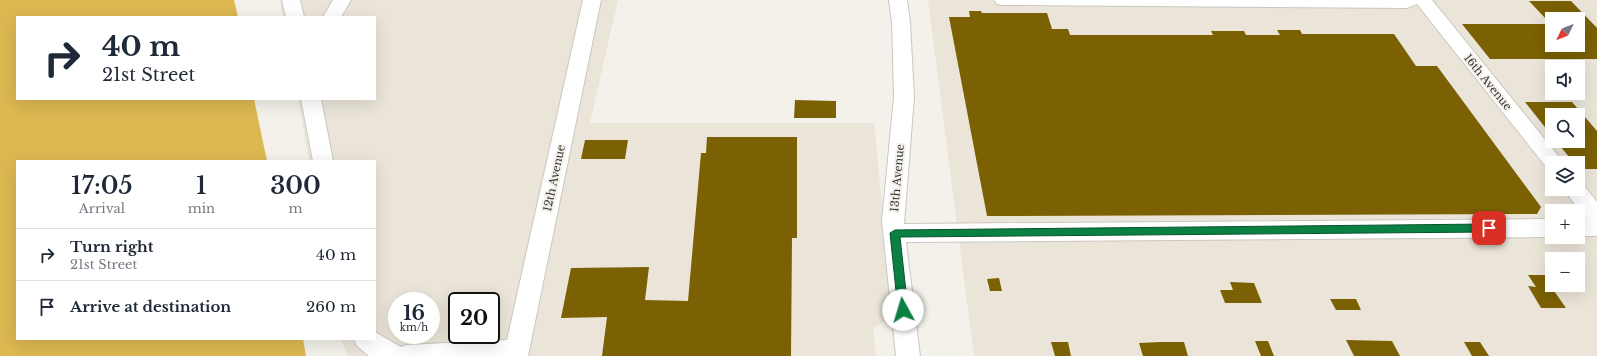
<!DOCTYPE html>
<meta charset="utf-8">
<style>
:root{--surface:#fff;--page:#f6f6f7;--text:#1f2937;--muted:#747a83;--line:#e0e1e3}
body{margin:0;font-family:"Libre Baskerville",serif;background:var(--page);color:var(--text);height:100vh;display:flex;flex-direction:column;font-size:15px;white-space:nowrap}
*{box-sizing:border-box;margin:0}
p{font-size:13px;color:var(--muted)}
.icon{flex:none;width:22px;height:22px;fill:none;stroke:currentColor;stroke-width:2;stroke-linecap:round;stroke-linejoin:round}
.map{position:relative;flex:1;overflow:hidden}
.side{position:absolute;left:16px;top:160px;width:360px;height:180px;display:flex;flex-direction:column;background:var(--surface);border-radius:0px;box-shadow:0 4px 16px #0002}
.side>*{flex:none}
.banner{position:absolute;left:16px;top:16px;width:360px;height:84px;border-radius:0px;box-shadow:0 4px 16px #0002;background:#fff;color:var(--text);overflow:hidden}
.needle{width:26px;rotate:227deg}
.buttons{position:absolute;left:1545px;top:12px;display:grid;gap:8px}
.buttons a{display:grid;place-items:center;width:40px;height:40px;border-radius:0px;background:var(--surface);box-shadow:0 4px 16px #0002;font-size:20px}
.speed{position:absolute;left:388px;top:292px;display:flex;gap:8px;font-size:20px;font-weight:700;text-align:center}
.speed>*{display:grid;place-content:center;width:52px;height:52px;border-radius:50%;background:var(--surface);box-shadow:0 4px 16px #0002;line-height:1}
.speed small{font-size:10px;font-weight:400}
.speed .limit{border:2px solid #111;border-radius:6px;background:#fff;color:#111}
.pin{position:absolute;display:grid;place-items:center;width:34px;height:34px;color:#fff;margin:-17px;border-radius:8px;box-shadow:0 2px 6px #0006}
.me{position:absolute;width:44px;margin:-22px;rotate:354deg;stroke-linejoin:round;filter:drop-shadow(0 0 3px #0008)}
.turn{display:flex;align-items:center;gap:14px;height:84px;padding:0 20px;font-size:18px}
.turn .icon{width:52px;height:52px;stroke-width:2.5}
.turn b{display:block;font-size:28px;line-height:34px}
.eta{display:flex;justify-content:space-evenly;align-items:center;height:68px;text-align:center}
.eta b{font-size:24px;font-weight:600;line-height:28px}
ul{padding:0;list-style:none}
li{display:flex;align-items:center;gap:12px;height:52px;padding:0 20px;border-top:1px solid var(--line)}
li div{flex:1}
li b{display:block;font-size:15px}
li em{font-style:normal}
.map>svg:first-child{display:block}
.built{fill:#eae5d8;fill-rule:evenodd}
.water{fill:#dcb851}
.building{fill:#7b6103}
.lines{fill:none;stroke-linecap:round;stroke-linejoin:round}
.minor-casing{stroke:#cac7c1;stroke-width:2}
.minor{fill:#fff;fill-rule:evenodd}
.route{fill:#0b8043;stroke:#07532c}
.labels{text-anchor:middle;stroke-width:4;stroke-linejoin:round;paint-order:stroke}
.street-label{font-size:11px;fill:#363533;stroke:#f3f1ea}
</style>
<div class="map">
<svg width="1597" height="356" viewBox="0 0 1597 356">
<rect width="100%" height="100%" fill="#f3f1ea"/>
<path class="built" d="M280 0H618L590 123H874L893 317 873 328 876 356H348L340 339H375V161H309L298 99H375V17H283ZM397 301H431V335H397ZM457 301H491V335H457Z
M928 0H1597V356H974ZM1552 19H1578V45H1552ZM1552 67H1578V93H1552ZM1552 115H1578V141H1552ZM1552 163H1578V189H1552ZM1552 211H1578V237H1552ZM1552 259H1578V285H1552Z"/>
<path class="water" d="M0 0H234L238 17H17V99H254L267 161H17V339H303L306 356H0Z"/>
<path class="building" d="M1529 1H1571L1597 28V59H1490L1462 24H1552V45H1578V19H1546Z
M969 11H981L982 13H1047L1052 29H1068L1070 35H1213L1211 31H1244L1246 35H1280L1277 30H1300L1302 34H1394L1416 66H1437L1541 207 1537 214 987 216 949 17H970Z
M795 100 836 101V118H794Z
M1525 102H1572L1597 131V169H1579L1578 163H1574L1556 141H1578V115H1552V136Z
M707 137H797V238H792L791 356H602L607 317 561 318 571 268 649 267 645 300 688 301 701 153H706Z
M585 140H628L625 159H581Z
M1528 275H1552V288L1566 308H1541L1528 286 1536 287Z
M999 278 1002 291H990L987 279Z
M1230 282 1254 283 1262 303H1225L1220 290H1233Z
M1330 299H1356L1361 310H1336Z
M1346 340 1392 341 1400 356H1354Z
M1255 341H1268L1274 356H1261Z
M1051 342H1068L1071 356H1055Z
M1161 342H1184L1188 356H1143L1139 343Z
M1464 342H1480L1489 356H1472Z"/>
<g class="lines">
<g class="minor-casing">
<path id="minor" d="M282 0H300L304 17H286Z
M333 0H351L341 17H323Z
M583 0H601L528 356H369L357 346 354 339H375V332L401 347 407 345 507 340Z
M889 0H907L910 22 914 97 904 224 1552 219V237L906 242 920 356H896L882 221 894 97 892 22Z
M994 0H1432L1564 163H1552V170L1547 168 1417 4 1407 8 1003 5 997 4Z
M301 99H321L333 161H313Z
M1578 182 1582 183 1597 202V236H1578V218H1586L1563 189H1578Z"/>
</g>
<use href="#minor" class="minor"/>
</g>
<path class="route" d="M1489 224 1494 228 1489 232 900 237 908 310 903 314 898 310 890 233 895 230Z"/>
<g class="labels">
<g class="street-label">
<text transform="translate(1488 82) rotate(51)" y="4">16th Avenue</text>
<text transform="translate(554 178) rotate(-78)" y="4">12th Avenue</text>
<text transform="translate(897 178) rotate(-85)" y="4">13th Avenue</text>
</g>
</g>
</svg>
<div class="buttons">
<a><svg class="needle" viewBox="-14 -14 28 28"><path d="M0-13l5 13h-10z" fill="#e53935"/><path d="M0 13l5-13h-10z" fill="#747a83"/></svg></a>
<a><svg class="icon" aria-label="sound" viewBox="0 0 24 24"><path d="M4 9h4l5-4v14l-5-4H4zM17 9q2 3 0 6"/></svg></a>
<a><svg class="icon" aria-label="search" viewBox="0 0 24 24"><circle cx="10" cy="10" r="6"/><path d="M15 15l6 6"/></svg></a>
<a><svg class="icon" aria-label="layers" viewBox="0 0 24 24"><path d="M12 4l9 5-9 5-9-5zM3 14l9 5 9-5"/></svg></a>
<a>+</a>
<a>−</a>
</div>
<div class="speed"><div>16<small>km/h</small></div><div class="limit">20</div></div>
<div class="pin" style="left:1489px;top:228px;background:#d93025"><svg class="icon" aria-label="arrive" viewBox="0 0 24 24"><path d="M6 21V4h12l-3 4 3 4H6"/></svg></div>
<svg class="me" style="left:903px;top:310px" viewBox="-20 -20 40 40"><circle r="19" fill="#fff"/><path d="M0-13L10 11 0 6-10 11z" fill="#0b8043"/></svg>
<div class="banner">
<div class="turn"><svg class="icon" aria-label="right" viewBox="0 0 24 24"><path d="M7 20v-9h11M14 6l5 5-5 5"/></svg><div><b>40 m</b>21st Street</div></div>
</div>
<section class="side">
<div class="eta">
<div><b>17:05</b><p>Arrival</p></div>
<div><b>1</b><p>min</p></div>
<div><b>300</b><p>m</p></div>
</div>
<ul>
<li><svg class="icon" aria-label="right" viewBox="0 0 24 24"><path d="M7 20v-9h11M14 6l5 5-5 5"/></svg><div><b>Turn right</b><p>21st Street</p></div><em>40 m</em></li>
<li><svg class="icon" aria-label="arrive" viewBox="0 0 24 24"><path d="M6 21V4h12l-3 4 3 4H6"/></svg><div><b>Arrive at destination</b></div><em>260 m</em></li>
</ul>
</section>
</div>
